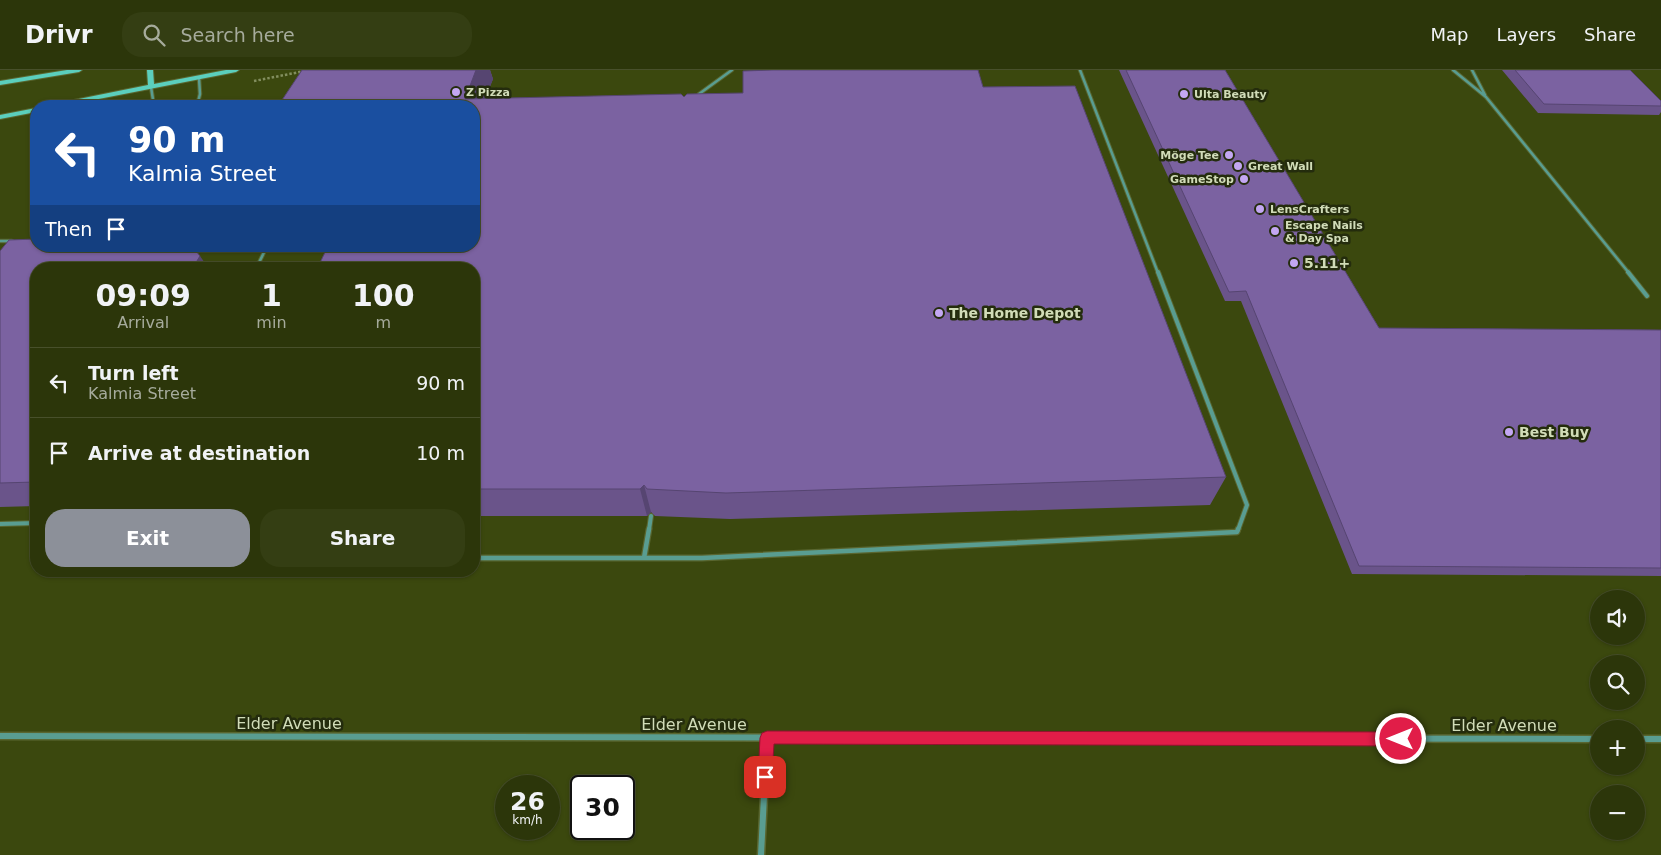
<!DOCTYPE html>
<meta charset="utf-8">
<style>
:root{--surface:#2c360a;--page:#343e13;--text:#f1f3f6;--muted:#a6ab9c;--line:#48502b;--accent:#8c9099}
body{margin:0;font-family:"DejaVu Sans",sans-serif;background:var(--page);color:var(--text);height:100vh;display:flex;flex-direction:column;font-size:19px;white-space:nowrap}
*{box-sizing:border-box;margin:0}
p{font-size:16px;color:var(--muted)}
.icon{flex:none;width:28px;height:28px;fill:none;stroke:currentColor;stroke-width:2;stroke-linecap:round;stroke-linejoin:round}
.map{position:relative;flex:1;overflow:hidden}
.panel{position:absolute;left:30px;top:192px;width:450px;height:315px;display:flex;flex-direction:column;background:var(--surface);border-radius:20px;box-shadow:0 1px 4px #0004,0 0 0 1px var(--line)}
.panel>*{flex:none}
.hud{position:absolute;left:30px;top:30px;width:450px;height:152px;border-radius:20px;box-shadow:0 1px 4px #0004,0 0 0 1px var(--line);background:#1a4fa0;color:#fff;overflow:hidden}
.tools{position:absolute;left:1590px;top:520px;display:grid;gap:10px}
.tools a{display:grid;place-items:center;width:55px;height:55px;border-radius:50%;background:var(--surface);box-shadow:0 1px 4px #0004,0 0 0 1px var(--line);font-size:25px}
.speed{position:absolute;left:495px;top:705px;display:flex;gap:10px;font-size:25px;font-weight:700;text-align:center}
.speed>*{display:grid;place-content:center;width:65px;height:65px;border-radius:50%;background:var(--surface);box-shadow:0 1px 4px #0004,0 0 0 1px var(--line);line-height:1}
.speed small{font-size:12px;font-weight:400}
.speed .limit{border:2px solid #111;border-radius:8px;background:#fff;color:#111}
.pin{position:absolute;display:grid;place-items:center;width:42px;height:42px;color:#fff;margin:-21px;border-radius:10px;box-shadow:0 2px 8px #0006}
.me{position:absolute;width:55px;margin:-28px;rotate:270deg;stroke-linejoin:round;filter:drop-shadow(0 0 4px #0008)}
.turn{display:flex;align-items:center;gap:18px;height:105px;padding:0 15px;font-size:22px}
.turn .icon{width:65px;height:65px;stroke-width:2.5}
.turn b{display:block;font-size:35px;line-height:42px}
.then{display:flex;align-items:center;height:48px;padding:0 15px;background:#0003;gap:10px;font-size:19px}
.eta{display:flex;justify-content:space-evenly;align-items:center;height:85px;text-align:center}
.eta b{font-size:30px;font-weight:700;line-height:35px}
.cta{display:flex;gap:10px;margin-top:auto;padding:10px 15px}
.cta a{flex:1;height:58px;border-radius:20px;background:var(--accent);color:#fff;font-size:20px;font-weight:700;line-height:58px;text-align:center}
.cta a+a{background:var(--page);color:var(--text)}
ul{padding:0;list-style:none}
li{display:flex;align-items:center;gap:15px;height:70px;padding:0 15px;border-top:1px solid var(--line)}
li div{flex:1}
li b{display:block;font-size:19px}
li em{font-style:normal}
header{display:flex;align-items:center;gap:30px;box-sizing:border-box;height:70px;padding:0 25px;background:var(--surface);border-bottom:1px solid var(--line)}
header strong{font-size:24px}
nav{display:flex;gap:28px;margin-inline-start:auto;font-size:18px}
.search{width:350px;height:45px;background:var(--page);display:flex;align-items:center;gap:12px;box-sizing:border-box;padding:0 18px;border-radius:20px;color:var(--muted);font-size:19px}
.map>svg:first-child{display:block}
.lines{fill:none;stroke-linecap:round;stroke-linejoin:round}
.service-far2-casing{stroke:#596630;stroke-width:4.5}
.service-far1-casing{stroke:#596630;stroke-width:6}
.service-casing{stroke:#596630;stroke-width:7}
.minor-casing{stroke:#596630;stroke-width:9}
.secondary-casing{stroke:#596630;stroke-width:2}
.path{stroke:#828e5e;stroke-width:2.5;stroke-dasharray:2.5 2;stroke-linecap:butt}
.service-far2{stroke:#599d91;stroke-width:2.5}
.service-far1{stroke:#599d91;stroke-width:4}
.service{stroke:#599d91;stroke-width:4.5}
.minor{stroke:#599d91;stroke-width:6}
.secondary{fill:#5bcfbd;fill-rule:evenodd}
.wall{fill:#6a548a}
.shaded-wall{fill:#564571}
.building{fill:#7b62a1;stroke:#564571}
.route{fill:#e11d48;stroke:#92132f}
.poi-dot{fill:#c3a7f2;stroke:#242c0d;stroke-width:2}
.labels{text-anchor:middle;stroke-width:5;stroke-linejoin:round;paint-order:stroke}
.far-poi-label{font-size:11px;font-weight:bold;fill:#d1dcb8;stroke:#242c0d;text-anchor:start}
.poi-label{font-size:14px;font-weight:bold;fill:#d1dcb8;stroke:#242c0d;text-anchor:start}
.near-street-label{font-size:16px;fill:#d1dcb8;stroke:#242c0d}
</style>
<header>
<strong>Drivr</strong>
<div class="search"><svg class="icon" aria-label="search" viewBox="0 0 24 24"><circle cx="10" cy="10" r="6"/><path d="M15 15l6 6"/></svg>Search here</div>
<nav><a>Map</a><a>Layers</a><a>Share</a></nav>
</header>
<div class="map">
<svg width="1661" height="785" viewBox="0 0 1661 785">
<rect width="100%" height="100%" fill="#3b480e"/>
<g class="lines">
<g class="service-far2-casing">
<path id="service-far2" d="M1080 0 1158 203
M1453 0 1486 27 1629 203
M1472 0 1485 25
M151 17 154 36
M697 28 699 24 732 0
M197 36 200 24 199 8
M0 171H12
M256 199 267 176"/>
</g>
<g class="service-far1-casing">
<path id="service-far1" d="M1158 202 1247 435 1238 460
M1628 202 1647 226
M0 454 36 453
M649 460 651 446"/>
</g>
<g class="service-casing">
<path id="service" d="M474 488H702L1237 462 1238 459
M644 488 649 459"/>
</g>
<g class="minor-casing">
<path id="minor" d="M0 666 1599 669
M1636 669H1661
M761 785 767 667"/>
</g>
<g class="secondary-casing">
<path id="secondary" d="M67 0H82L79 2 0 15V11Z
M147 0H153L154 14 226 0H239L236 2 63 36H51L54 34 148 15Z
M36 38V42L0 49V45Z"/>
</g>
<path class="path" d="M254 11 310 0"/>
<use href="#service-far2" class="service-far2"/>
<use href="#service-far1" class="service-far1"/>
<use href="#service" class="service"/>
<use href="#minor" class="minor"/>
<use href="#secondary" class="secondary"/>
</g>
<path class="wall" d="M302 0H490L493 9 485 28 684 27 983 17 1226 407 1210 435 730 449 655 446 651 442 647 446H474V176Z
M1119 0H1225L1379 258 1661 260V506L1352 504 1241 231H1225Z
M1502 0H1630L1661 31V42L1659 45 1538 43Z
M0 181 36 199V436L0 437Z"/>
<path class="shaded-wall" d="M476 0H490L493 9 474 58 465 29Z
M200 186 209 199H192Z
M644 415 651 442 647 446 640 419Z"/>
<path class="building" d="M302 0H476L465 29 681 24 684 27 687 24 743 23V1L773 0H978L983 17 1075 16 1226 407 726 423 647 419 644 415 640 419H474V199H317L328 176H474V36H278Z
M1126 0H1225L1379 258 1661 260V498L1359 496 1246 221 1229 222Z
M1515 0H1630L1661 31V36L1544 34Z
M36 169V176H192L200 186 192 199H36V412L0 413V181L9 170Z"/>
<path class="route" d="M767 661 1401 662 1406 664 1408 669 1406 673 1401 676 774 674 772 707 770 712 765 714 760 712 758 707 760 668 762 663Z"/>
<g class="poi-dot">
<circle cx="456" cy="22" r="5"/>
<circle cx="1184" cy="24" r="5"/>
<circle cx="1229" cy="85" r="5"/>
<circle cx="1238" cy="96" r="5"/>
<circle cx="1244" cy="109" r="5"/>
<circle cx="1260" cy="139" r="5"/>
<circle cx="1275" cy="161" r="5"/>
<circle cx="1294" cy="193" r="5"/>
<circle cx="939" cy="243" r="5"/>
<circle cx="1509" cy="362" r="5"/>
</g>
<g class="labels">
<g class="far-poi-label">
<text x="466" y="26">Z Pizza</text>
<text x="1194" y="28">Ulta Beauty</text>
<text x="1219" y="89" text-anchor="end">Möge Tee</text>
<text x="1248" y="100">Great Wall</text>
<text x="1234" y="113" text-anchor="end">GameStop</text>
<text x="1270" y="143">LensCrafters</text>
<text x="1285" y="159">Escape Nails<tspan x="1285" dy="13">&amp; Day Spa</tspan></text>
</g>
<g class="poi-label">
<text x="1304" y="198">5.11+</text>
<text x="949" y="248">The Home Depot</text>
<text x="1519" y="367">Best Buy</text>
</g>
<g class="near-street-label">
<text x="289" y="659">Elder Avenue</text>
<text x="694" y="660">Elder Avenue</text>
<text x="1504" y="661">Elder Avenue</text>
</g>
</g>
</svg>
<div class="tools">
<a><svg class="icon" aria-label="sound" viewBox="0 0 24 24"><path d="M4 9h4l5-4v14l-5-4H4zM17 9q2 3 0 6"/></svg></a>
<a><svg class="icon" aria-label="search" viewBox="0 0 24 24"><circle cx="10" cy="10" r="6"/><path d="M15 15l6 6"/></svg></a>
<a>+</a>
<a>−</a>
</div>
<div class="speed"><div>26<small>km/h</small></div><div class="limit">30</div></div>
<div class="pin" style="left:765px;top:707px;background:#d93025"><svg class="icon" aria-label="arrive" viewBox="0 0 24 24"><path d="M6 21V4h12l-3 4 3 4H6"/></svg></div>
<svg class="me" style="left:1401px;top:669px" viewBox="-20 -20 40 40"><circle r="17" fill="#e11d48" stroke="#fff" stroke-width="3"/><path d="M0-11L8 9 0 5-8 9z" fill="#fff"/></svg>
<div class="hud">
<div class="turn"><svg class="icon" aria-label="left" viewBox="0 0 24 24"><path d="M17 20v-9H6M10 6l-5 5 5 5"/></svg><div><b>90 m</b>Kalmia Street</div></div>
<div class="then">Then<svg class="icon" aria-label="arrive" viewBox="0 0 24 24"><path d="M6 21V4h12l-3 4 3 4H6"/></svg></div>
</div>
<section class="panel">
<div class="eta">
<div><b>09:09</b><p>Arrival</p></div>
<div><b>1</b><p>min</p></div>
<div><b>100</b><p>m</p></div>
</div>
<ul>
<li><svg class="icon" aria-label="left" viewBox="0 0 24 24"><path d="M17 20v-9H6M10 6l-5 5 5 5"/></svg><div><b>Turn left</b><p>Kalmia Street</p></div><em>90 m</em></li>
<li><svg class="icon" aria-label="arrive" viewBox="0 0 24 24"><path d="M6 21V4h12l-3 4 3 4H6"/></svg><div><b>Arrive at destination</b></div><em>10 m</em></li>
</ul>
<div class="cta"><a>Exit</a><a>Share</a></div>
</section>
</div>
